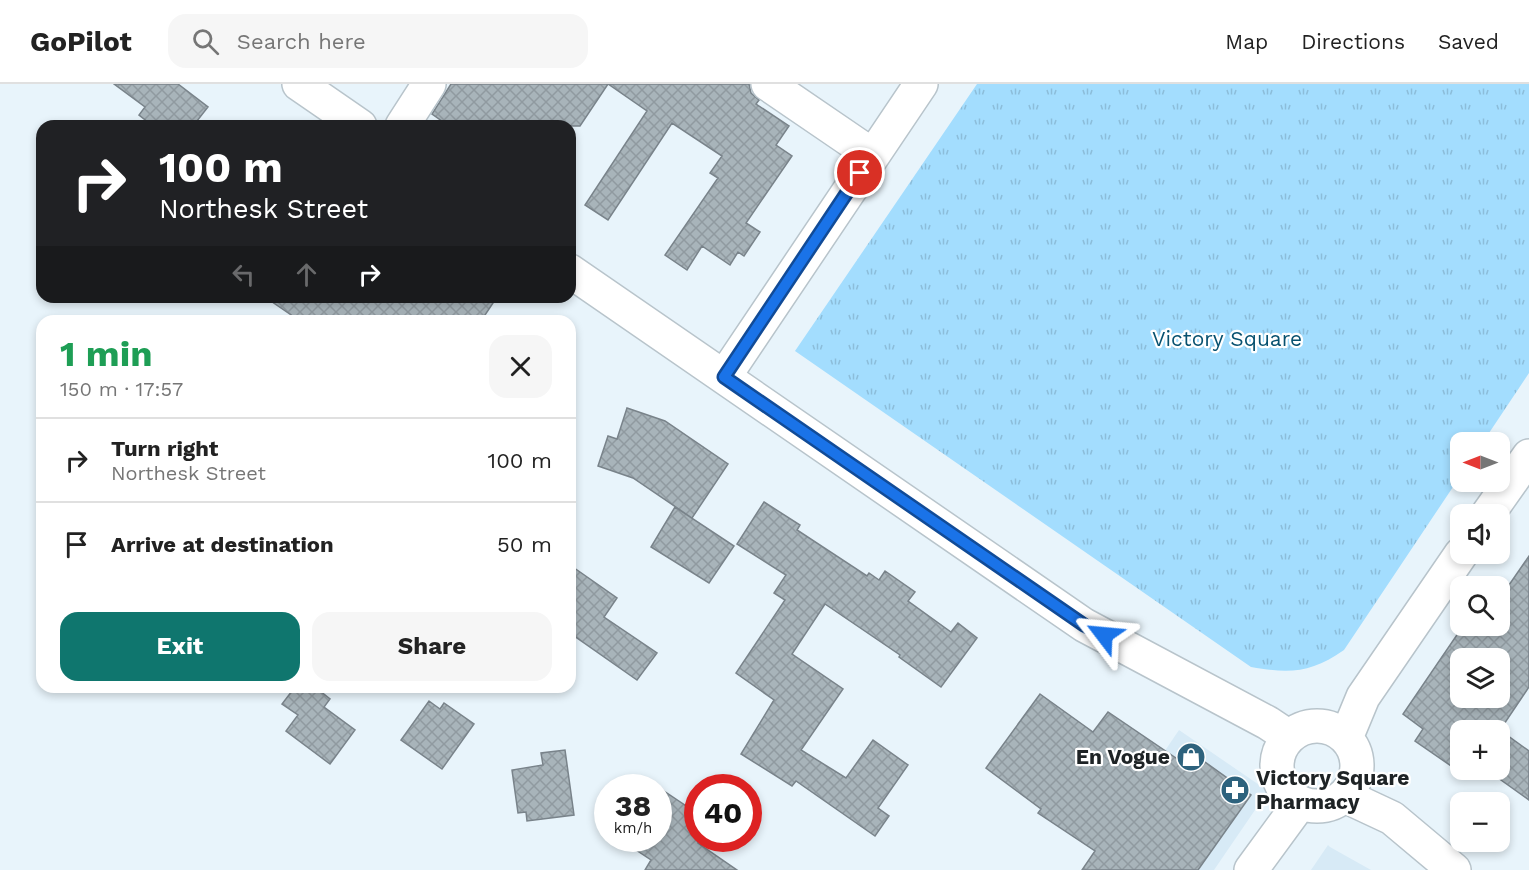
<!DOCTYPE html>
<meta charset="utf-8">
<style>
:root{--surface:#fff;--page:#f6f6f6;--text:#222;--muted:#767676;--line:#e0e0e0;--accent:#0f766e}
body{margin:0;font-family:"Work Sans",sans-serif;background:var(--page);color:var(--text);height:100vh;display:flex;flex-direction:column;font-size:22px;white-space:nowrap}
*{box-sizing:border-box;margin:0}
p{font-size:20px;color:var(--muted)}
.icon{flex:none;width:33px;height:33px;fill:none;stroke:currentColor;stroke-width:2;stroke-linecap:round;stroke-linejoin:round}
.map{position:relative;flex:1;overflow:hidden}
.panel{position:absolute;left:36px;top:231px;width:540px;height:378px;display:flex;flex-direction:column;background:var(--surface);border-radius:18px;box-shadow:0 3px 9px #0003}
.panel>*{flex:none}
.guide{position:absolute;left:36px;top:36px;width:540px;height:183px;border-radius:18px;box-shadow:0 3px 9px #0003;background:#202124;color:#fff;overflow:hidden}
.needle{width:39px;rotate:270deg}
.buttons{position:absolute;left:1450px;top:348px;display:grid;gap:12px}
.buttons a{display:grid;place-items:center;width:60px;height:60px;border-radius:12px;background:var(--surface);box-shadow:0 3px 9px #0003;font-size:30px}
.speed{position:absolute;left:594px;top:690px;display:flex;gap:12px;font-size:30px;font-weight:700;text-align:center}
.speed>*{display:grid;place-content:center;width:78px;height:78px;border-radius:50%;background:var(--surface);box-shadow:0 3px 9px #0003;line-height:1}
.speed small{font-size:15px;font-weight:400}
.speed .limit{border:9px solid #d22;background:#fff;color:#111}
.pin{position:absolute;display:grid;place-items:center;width:51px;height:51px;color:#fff;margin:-26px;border:3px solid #fff;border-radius:50%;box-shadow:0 2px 6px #0007}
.me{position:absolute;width:66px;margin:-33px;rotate:299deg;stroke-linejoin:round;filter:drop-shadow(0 0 4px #0008)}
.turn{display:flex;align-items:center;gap:21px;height:126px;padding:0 24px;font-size:27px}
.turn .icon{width:78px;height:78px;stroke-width:2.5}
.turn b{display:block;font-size:42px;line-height:51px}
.lanes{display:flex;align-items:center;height:57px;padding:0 24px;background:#0003;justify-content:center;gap:30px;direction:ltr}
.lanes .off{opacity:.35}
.round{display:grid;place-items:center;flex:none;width:63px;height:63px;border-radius:18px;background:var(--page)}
.summary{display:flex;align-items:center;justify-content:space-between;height:102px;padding:0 24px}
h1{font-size:36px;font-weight:700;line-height:45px;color:#1e9e55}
.action{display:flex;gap:12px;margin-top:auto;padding:12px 24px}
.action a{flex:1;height:69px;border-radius:18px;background:var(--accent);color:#fff;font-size:24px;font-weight:700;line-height:69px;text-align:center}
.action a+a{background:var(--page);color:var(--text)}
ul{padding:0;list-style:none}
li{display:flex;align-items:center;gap:18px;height:84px;padding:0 24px;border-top:2px solid var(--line)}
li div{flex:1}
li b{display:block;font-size:22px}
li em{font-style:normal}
header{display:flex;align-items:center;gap:36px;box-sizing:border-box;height:84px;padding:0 30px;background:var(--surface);border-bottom:2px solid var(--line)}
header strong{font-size:28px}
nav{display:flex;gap:33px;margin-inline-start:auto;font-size:21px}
.search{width:420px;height:54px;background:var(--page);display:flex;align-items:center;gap:15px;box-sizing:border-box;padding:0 21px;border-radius:18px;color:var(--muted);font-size:22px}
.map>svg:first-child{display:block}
.built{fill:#d7eaf6}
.park{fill:url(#park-tufts)}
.building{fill:url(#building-cross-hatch);stroke:#79838a;stroke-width:1.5;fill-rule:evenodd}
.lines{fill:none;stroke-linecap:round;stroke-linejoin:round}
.minor-casing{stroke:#b8c4cb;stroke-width:36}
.minor{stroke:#fff;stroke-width:33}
.route-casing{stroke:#114b97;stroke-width:15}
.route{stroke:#1a73e8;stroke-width:10}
.labels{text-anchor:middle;stroke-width:4.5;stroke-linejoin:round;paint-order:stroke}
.park-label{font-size:21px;fill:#075170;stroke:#fff}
.poi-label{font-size:21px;font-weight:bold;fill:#1e2325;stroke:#fff;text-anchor:end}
</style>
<header>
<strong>GoPilot</strong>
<div class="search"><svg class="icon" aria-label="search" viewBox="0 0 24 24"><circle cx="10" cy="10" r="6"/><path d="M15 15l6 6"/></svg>Search here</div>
<nav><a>Map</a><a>Directions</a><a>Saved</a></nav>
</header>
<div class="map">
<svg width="1529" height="786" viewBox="0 0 1529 786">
<defs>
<pattern id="park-tufts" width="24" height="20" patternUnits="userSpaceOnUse" patternTransform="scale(1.5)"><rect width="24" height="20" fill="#a3ddfe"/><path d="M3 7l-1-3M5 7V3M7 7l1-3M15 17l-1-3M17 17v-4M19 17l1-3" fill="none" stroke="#8cbdda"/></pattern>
<pattern id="building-cross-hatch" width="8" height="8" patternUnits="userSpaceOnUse" patternTransform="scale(1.5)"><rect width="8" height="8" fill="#a8b4ba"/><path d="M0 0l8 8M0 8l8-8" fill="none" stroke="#909aa0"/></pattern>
</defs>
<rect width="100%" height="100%" fill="#e8f4fb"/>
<path class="built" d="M1179 646 1268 707 1214 786H1137L1135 711Z
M1328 761 1330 763 1371 786H1311Z"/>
<path class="park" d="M977 0H1529V289L1483 358H1461V391L1344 566C1311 589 1290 590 1251 583L795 267Z"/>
<path class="building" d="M114 0H178L208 23 193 42H153L139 31 145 23Z
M451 0H749L751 9 759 16 756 20 789 42 776 61 792 72 746 139 760 148 744 172 738 168 730 181 702 162 687 186 665 171 718 94 710 89 722 72 672 39 608 136 585 121 647 27 608 0 580 42H449L432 30Z
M265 213H497L481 237H300Z
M627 324 665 337 728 380 692 434 633 394 598 382 608 352 617 355Z
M764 418 800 441 797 446 867 492 869 489 879 496 885 487 915 508 908 517 951 548 958 539 977 554 941 603 899 573 900 571 825 520 792 570 843 605 801 666 846 694 873 656 908 681 878 724 889 732 875 752 796 697 792 702 741 670 774 616 736 589 785 516 774 509 786 491 737 460Z
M675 423 734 462 709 499 651 463Z
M1529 472V603L1500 646 1529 667V716L1487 686H1500V646H1461V686H1472L1467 693 1415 657 1423 645 1403 630 1463 542H1500V514ZM1461 574H1500V614H1461Z
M570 481 617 514 604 533 657 569 637 596 570 549Z
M295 603H315L330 615 324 623 355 646 330 680 286 647 298 631 282 620Z
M1040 610 1093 648 1108 628 1176 674 1184 663 1251 711 1198 786H1082L1095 767 1038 729 1041 725 986 684Z
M429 617 440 625 444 619 474 640 442 685 401 656Z
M565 666 574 731 527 737 526 728 518 729 512 686 543 681 541 669Z
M658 703 698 730V759L737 786H645L651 776 618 754H658Z"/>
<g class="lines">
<g class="minor-casing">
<path id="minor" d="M299 0 360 42
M768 0 872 71
M402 42 429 0
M570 187 1084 541 1268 639 1289 653
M724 293 921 0
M1488 430 1529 372
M1277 682a40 40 0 1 1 80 0a40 40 0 1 1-80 0Z
M1346 654 1363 613 1461 470
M1345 712 1392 734 1454 786
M1251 786 1300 719"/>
</g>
<use href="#minor" class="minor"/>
</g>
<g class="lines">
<g class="route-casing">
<path id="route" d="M860 89 724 293 1084 541 1104 551"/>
</g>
<use href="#route" class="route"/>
</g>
<defs>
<g id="shop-disc" transform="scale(1.5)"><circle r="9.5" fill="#2d627d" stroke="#fff"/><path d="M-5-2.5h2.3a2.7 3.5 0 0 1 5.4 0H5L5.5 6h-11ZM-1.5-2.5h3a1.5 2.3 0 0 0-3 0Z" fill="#fff"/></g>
<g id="pharmacy-disc" transform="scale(1.5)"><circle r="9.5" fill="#2d627d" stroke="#fff"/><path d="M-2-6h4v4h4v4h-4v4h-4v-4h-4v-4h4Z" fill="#fff"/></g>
</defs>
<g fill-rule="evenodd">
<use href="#shop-disc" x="1191" y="673"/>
<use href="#pharmacy-disc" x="1235" y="706"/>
</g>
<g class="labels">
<g class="park-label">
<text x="1227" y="262">Victory Square</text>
</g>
<g class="poi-label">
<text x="1170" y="680">En Vogue</text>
<text x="1256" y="701" text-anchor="start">Victory Square<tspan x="1256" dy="24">Pharmacy</tspan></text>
</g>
</g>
</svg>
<div class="buttons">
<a><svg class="needle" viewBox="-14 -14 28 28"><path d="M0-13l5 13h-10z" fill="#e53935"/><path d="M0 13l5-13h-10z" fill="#767676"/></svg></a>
<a><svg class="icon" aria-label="sound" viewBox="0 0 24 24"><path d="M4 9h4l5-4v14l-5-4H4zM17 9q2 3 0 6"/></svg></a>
<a><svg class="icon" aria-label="search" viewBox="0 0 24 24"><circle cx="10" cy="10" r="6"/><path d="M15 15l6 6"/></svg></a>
<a><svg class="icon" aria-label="layers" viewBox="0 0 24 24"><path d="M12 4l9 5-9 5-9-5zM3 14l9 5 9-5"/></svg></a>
<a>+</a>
<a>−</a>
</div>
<div class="speed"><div>38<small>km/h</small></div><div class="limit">40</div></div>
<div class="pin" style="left:860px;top:89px;background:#d93025"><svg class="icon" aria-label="arrive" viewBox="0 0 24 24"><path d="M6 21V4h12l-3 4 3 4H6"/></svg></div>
<svg class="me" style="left:1104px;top:551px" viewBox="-20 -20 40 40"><path d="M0-17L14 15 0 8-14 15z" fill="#1a73e8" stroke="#fff" stroke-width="4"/></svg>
<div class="guide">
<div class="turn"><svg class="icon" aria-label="right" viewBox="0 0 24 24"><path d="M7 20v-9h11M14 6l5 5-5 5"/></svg><div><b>100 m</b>Northesk Street</div></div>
<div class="lanes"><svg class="icon off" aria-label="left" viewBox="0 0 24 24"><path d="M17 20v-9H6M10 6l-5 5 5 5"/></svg><svg class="icon off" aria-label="ahead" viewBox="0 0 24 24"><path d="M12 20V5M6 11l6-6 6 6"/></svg><svg class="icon" aria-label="right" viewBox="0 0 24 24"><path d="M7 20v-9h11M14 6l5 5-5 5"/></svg></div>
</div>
<section class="panel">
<div class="summary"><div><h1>1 min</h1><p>150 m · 17:57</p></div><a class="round"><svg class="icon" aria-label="close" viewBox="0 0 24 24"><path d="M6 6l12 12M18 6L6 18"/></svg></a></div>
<ul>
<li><svg class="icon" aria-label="right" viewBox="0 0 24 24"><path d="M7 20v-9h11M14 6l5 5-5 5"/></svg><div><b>Turn right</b><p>Northesk Street</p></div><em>100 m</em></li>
<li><svg class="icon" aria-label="arrive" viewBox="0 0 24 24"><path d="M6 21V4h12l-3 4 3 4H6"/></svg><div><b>Arrive at destination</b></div><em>50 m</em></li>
</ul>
<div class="action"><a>Exit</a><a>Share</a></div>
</section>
</div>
